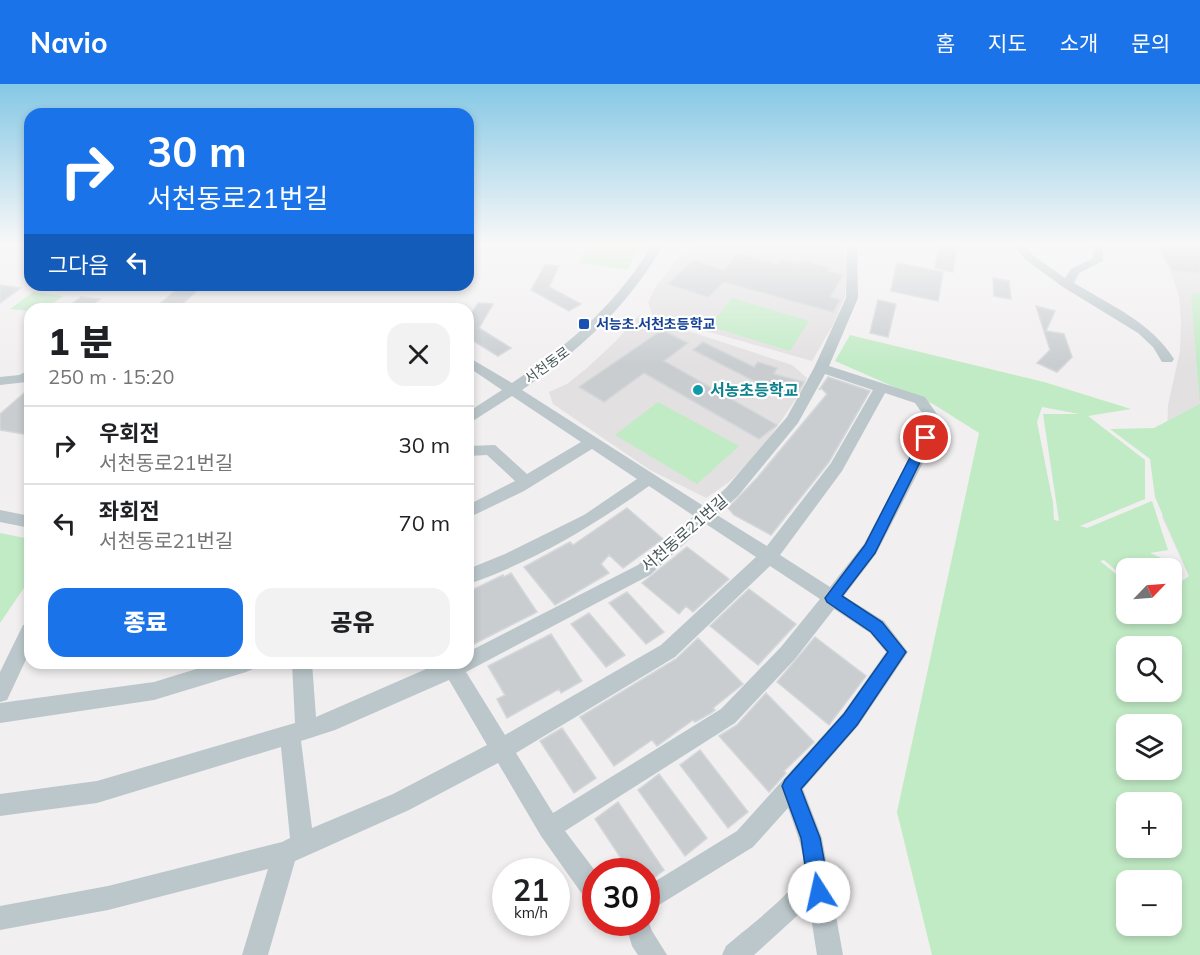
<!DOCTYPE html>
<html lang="ko">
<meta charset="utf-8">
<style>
:root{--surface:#fff;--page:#f2f2f2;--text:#202124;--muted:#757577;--line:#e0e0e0;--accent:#1a73e8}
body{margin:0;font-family:Mulish,"Noto Sans KR",sans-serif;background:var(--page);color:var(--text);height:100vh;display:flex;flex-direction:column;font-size:22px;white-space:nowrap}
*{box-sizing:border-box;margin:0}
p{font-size:20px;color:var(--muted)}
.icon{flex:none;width:33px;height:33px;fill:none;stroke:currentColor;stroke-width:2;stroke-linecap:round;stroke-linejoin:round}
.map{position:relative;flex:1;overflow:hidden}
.drawer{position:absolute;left:24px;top:219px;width:450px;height:366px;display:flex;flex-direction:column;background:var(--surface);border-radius:18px;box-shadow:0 3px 9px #0003}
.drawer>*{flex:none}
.guide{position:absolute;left:24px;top:24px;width:450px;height:183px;border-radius:18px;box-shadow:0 3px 9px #0003;background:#1a73e8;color:#fff;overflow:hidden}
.needle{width:39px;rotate:65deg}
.controls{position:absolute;left:1116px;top:474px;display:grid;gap:12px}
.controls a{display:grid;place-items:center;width:66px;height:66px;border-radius:12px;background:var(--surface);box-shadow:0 3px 9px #0003;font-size:30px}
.speed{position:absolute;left:492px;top:774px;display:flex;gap:12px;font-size:30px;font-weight:700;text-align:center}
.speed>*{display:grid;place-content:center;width:78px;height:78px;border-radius:50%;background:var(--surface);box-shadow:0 3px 9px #0003;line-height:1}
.speed small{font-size:15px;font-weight:400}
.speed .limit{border:9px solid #d22;background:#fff;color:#111}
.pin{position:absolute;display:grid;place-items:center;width:51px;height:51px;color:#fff;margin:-26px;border:3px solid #fff;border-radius:50%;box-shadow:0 2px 6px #0007}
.me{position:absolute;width:66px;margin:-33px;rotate:350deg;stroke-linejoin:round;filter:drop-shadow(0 0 4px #0008)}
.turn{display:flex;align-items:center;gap:21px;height:126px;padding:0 24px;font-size:27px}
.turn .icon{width:78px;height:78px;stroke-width:2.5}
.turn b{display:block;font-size:42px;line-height:51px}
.then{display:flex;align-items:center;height:57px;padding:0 24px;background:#0003;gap:12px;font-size:22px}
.round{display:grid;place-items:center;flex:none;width:63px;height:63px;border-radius:18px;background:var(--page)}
.summary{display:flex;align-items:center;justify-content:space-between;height:102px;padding:0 24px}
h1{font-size:36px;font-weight:800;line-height:45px}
.button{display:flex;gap:12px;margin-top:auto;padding:12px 24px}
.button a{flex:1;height:69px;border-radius:18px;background:var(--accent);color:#fff;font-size:24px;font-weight:800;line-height:69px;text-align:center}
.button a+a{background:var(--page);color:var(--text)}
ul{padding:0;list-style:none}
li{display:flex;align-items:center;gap:18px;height:78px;padding:0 24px;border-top:2px solid var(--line)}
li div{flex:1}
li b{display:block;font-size:22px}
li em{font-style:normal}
header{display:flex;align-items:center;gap:36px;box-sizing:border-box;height:84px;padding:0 30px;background:var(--accent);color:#fff}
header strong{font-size:28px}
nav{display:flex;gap:33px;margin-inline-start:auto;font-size:21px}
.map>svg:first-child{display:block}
.education{fill:#e2e0e1}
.green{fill:#c1ebc5;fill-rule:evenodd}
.building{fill:#c9cdd0;stroke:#d3d7da;stroke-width:1.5}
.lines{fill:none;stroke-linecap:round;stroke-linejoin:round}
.minor{fill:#bbc7cb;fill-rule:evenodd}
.route{fill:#1a73e8;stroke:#114b97;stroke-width:1.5}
.transit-dot{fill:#1a4fb4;stroke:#fff;stroke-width:2}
.culture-dot{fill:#0f9aa8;stroke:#fff;stroke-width:2}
.labels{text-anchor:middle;stroke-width:4.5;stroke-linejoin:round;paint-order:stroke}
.far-transit-label{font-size:14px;font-weight:bold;fill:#164399;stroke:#fff;text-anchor:start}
.far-street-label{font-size:14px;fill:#48575b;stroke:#fff}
.culture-label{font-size:16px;font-weight:bold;fill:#0d838f;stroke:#fff;text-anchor:start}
.street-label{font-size:16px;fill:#48575b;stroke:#fff}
</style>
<header>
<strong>Navio</strong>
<nav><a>홈</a><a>지도</a><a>소개</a><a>문의</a></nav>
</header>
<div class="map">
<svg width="1200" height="871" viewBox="0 0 1200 871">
<rect width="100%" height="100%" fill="#f1efef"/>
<path class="education" d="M801 159H834L844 165 847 177 845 213 834 239 812 277 653 232 648 219 655 204 680 172 696 163 752 160 785 162Z
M1156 159H1200V501L1189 492 1162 433 1165 412 1168 321 1180 267 1181 238 1179 213 1173 194Z
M639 231 792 281 807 294 802 306 760 368 729 398 706 414 650 386 553 320 549 308 567 300 587 284 615 258Z"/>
<path class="green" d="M587 159H639L628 186 579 179Z
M33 208 63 212 45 225H30V227L10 225Z
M1200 208V319L1191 210Z
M732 214 809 237 790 267 709 242Z
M850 251 1044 298 1131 325 1088 332 1145 376V415L1080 442 1087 444 1152 417 1168 466 1150 469 1175 480 1182 497 1189 492 1155 413 1150 375 1110 345 1154 344 1200 320V871H932L897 728 979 349 933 320 835 277ZM1042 323 1079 330H1043L1059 437 1054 436 1053 419 1037 338ZM1104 476 1126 495V484H1172V504L1176 502 1172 506V530H1126V498L1100 477ZM1126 562H1172V608H1126ZM1126 640H1172V686H1126ZM1126 718H1172V764H1126ZM1126 796H1172V842H1126Z
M658 318 739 362 697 400 615 351Z
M0 449 30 455V495L0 539Z"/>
<path class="building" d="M939 159 957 162 953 188 935 184Z
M1158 159H1200V189L1172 186Z
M738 170 778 180 781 175 799 180 801 176 830 184 828 187 843 191 830 213 840 216 833 228 724 198 708 213 668 200 694 176 724 186Z
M897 179 943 188 938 217 891 207Z
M545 181 559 182 549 203 581 220 569 227 531 206Z
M993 194 1009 197 1011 215 994 212Z
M0 201 21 204 0 219Z
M182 201H203L177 225H154Z
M81 213 100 215 87 225H65Z
M878 216 896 220 888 253 870 249Z
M478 219 493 220 479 244 511 264 498 272 472 256 468 264V235Z
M1036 222 1055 227 1046 247 1064 250 1072 273 1057 288 1037 279 1050 266Z
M662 246 688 259 664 277 777 341 759 355 644 289 604 318 579 303Z
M703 258 754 283 758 278 777 284 774 290 804 298 796 311 760 300 693 266Z
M828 293 870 307 829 378 771 451 734 431 728 424 757 394 827 310 821 304 819 306Z
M30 304V351L0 346V330Z
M627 424 663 455 623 484 609 471 601 480 609 489 555 521 524 483 570 458 573 461Z
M687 463 729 495 693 528 686 522 679 530 642 499Z
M511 489 537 528 472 561 468 555V508L503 491 504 493Z
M749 505 796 540 758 581 710 542Z
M627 508 664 548 646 560 609 519Z
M589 529 625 571 606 583 571 540Z
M551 550 582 597 561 609 559 605 507 634 497 615 505 611 488 582Z
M815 553 866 592 829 641 777 598Z
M698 554 743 600 713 624 715 626 711 629 695 638 693 636 657 662 652 656 614 682 580 633 676 575Z
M766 609 814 658 784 687 786 689 769 708 719 652 737 641Z
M562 644 596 694 574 709 540 657Z
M700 666 748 728 728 744 680 681Z
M659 690 707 754 685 772 638 706Z
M618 718 664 786 646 800V788H630L595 735Z"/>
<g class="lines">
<path class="minor" d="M653 159H664C628 223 581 265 522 306L705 423 726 404 787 333 814 284 846 214 847 159H857L858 214 829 282 925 313 941 336 926 373 876 470 844 512 884 537 908 568 858 642 803 705 822 754 843 871H817L809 821 754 871H722L726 862C744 846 796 808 803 787 807 773 793 738 788 724L753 763 646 829V803L737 747 844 628 886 568 870 549 834 525 795 575 735 639 565 747 596 788V820L587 817 541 752 498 679 409 726 295 777 268 871H242L268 785 108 826 0 846V822L108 802 282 758 290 754 281 663 97 719 0 732V710L97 697 295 639 292 579H312L316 633 440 579H468V568L638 481 694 432 649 402C593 442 533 478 468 500V485L505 470 584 431 637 395 592 365 524 407 468 434V421L515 397 487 371 468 372V362L495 361 527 390 581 358 512 312 468 340V328L502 306 468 283V273L512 299C569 261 618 219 653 159ZM825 290 873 306 831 379 767 462 717 431 738 412 798 339ZM885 309 915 319 927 336 910 373 864 460 830 503 780 471 842 387ZM706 440 756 473 661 561 505 651 466 588 650 491ZM770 482 820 515 781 563 721 625 553 729 516 669 675 573ZM449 596 487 661 393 710 312 744 301 657 335 646Z
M1011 159H1022L1034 172 1065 194 1071 185 1093 174V159H1103V177L1079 189 1074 199C1110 221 1151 238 1174 275L1172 278H1162L1153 263 1138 249 1063 203 1026 176Z
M109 221H123L129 225H103Z
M30 286V296L27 298 0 301V293L19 291Z
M0 426 30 432V444L0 438Z
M30 539V567L7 616 0 618V588L23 541Z
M216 579H256L253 585 246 588 154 616 0 639V619L154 598Z
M646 831 652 847 667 871H638L632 862 625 838H646Z"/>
</g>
<linearGradient id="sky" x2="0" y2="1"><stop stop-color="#85c8e5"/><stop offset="0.57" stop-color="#f9f8f8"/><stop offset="1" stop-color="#f9f8f8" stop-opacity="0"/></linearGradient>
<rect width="1200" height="281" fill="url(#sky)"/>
<path class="route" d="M926 350 932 354 875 469 842 512 882 538 906 568 857 641 801 705 820 754 830 808 827 815 819 818 812 815 809 808 801 754 782 702 785 696 844 630 888 568 871 548 827 518 825 514 865 461 920 354Z"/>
<rect class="transit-dot" x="578" y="234" width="12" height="12" rx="3"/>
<circle class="culture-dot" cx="698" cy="306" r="6"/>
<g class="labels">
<g class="far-transit-label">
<text x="596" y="245">서능초.서천초등학교</text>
</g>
<g class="far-street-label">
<text transform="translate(547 281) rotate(-36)" y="5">서천동로</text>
</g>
<g class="culture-label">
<text x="710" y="312">서농초등학교</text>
</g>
<g class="street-label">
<text transform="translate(684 449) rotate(-41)" y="6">서천동로21번길</text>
</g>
</g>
</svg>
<div class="controls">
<a><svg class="needle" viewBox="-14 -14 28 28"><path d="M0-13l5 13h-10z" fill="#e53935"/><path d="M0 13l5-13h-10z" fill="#757577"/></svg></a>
<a><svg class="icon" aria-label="search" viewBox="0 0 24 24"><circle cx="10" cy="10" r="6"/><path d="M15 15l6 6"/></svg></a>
<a><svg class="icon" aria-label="layers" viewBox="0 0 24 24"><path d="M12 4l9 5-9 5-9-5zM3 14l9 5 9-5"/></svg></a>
<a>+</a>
<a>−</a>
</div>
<div class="speed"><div>21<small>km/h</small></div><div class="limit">30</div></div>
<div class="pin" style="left:926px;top:354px;background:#d93025"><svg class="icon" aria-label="arrive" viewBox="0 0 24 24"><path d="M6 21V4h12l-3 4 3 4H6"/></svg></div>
<svg class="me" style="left:819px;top:808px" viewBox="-20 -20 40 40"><circle r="19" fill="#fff"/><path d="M0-13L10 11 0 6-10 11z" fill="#1a73e8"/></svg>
<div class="guide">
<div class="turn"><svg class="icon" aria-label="right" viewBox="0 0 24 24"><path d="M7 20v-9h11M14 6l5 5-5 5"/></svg><div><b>30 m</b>서천동로21번길</div></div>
<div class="then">그다음<svg class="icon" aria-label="left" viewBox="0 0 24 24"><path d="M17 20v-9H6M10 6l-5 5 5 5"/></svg></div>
</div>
<section class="drawer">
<div class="summary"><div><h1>1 분</h1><p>250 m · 15:20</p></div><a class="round"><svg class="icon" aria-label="close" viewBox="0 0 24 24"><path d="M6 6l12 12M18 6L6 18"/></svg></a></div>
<ul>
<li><svg class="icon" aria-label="right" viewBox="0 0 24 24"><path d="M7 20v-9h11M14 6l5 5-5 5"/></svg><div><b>우회전</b><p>서천동로21번길</p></div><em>30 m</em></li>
<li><svg class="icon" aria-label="left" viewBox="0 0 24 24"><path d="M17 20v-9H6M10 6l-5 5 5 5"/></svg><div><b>좌회전</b><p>서천동로21번길</p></div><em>70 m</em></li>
</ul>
<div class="button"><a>종료</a><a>공유</a></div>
</section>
</div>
